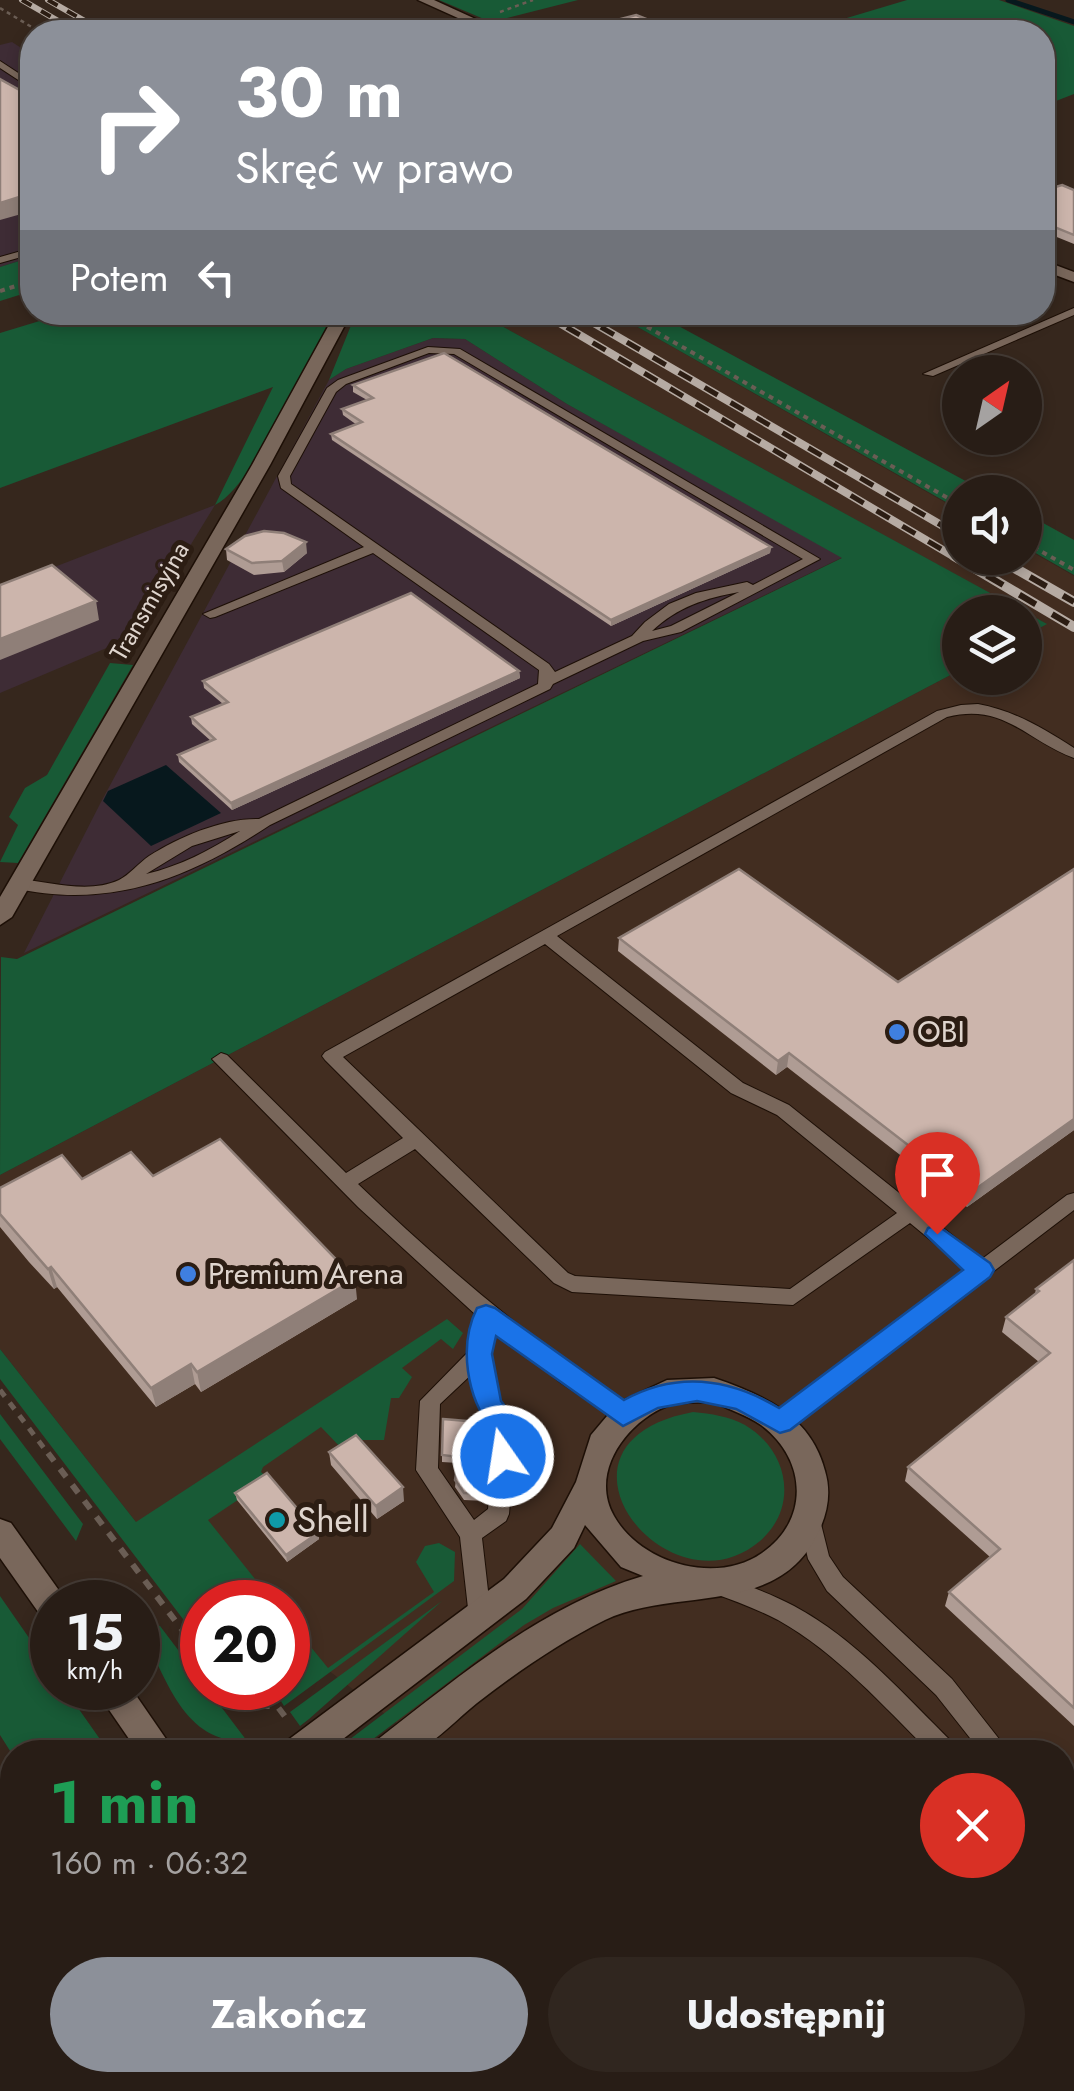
<!DOCTYPE html>
<html lang="pl">
<meta charset="utf-8">
<style>
:root{--surface:#281d16;--page:#30261f;--text:#f1f3f6;--muted:#a5a2a1;--line:#443b35;--accent:#8c9099}
body{margin:0;font-family:Jost,sans-serif;background:var(--page);color:var(--text);height:100vh;display:flex;flex-direction:column;font-size:38px;white-space:nowrap}
*{box-sizing:border-box;margin:0}
p{font-size:32px;color:var(--muted)}
.icon{flex:none;width:55px;height:55px;fill:none;stroke:currentColor;stroke-width:2;stroke-linecap:round;stroke-linejoin:round}
.map{position:relative;flex:1;overflow:hidden}
.side{position:absolute;left:0px;top:1740px;width:1075px;height:352px;display:flex;flex-direction:column;background:var(--surface);border-radius:40px 40px 0 0;box-shadow:0 5px 15px #0003,0 0 0 2px var(--line)}
.side>*{flex:none}
.banner{position:absolute;left:20px;top:20px;width:1035px;height:305px;border-radius:40px;box-shadow:0 5px 15px #0003,0 0 0 2px var(--line);background:#8c9099;color:#fff;overflow:hidden}
.needle{width:65px;rotate:34deg}
.tools{position:absolute;left:942px;top:355px;display:grid;gap:20px}
.tools a{display:grid;place-items:center;width:100px;height:100px;border-radius:50%;background:var(--surface);box-shadow:0 5px 15px #0003,0 0 0 2px var(--line);font-size:50px}
.speed{position:absolute;left:30px;top:1580px;display:flex;gap:20px;font-size:50px;font-weight:700;text-align:center}
.speed>*{display:grid;place-content:center;width:130px;height:130px;border-radius:50%;background:var(--surface);box-shadow:0 5px 15px #0003,0 0 0 2px var(--line);line-height:1}
.speed small{font-size:25px;font-weight:400}
.speed .limit{border:15px solid #d22;background:#fff;color:#111}
.pin{position:absolute;display:grid;place-items:center;width:85px;height:85px;color:#fff;margin:-102px -42px;border-radius:50% 50% 50% 0;rotate:-45deg;box-shadow:0 0 10px #0007}
.pin .icon{rotate:45deg}
.me{position:absolute;width:110px;margin:-55px;rotate:347deg;stroke-linejoin:round;filter:drop-shadow(0 0 8px #0008)}
.turn{display:flex;align-items:center;gap:35px;height:210px;padding:0 50px;font-size:45px}
.turn .icon{width:130px;height:130px;stroke-width:2.5}
.turn b{display:block;font-size:70px;line-height:85px}
.then{display:flex;align-items:center;height:95px;padding:0 50px;background:#0003;gap:20px;font-size:38px}
.round{display:grid;place-items:center;flex:none;width:105px;height:105px;border-radius:52px;background:var(--page)}
.overview{display:flex;align-items:center;justify-content:space-between;height:170px;padding:0 50px}
h1{font-size:60px;font-weight:700;line-height:75px;color:#1e9e55}
.cta{display:flex;gap:20px;margin-top:auto;padding:20px 50px}
.cta a{flex:1;height:115px;border-radius:60px;background:var(--accent);color:#fff;font-size:40px;font-weight:700;line-height:115px;text-align:center}
.cta a+a{background:var(--page);color:var(--text)}
.map>svg:first-child{display:block}
.built{fill:#422d20}
.industrial{fill:#3e2c35}
.green{fill:#185a36}
.water{fill:#07181d}
.lines{fill:none;stroke-linecap:round;stroke-linejoin:round}
.stream{stroke:#07181d;stroke-width:5}
.service-casing{stroke:#1d0f06;stroke-width:2}
.minor-casing{stroke:#1d0f06;stroke-width:3}
.tertiary-casing{stroke:#1d0f06;stroke-width:3}
.secondary-casing{stroke:#1d0f06;stroke-width:3}
.path-far3{stroke:#6a5d54;stroke-width:2.5;stroke-dasharray:4 4;stroke-linecap:butt}
.path-far2{stroke:#6a5d54;stroke-width:4;stroke-dasharray:5 5;stroke-linecap:butt}
.path-far1{stroke:#6a5d54;stroke-width:5;stroke-dasharray:8 8;stroke-linecap:butt}
.path{stroke:#6a5d54;stroke-width:6;stroke-dasharray:10 10;stroke-linecap:butt}
.service{fill:#79675b;fill-rule:evenodd}
.minor{fill:#79675b;fill-rule:evenodd}
.tertiary{fill:#79675b;fill-rule:evenodd}
.secondary{fill:#79675b;fill-rule:evenodd}
.rail-far2-casing{stroke:#b6aba3;stroke-width:6}
.rail-far1-casing{stroke:#b6aba3;stroke-width:8}
.rail-casing{stroke:#b6aba3;stroke-width:10}
.rail-far2{stroke:#2c1d13;stroke-width:4;stroke-dasharray:11;stroke-linecap:butt}
.rail-far1{stroke:#2c1d13;stroke-width:5;stroke-dasharray:15;stroke-linecap:butt}
.rail{stroke:#2c1d13;stroke-width:6;stroke-dasharray:19;stroke-linecap:butt}
.wall{fill:#af9c94}
.shaded-wall{fill:#8f7f78}
.building{fill:#ccb5ac;stroke:#8f7f78;stroke-width:2.5}
.route{fill:#1a73e8;stroke:#114b97;stroke-width:2.5}
.shop-dot{fill:#3f7fe0;stroke:#2c1d13;stroke-width:4}
.culture-dot{fill:#0f9aa8;stroke:#2c1d13;stroke-width:4}
.labels{text-anchor:middle;stroke-width:10;stroke-linejoin:round;paint-order:stroke}
.far-street-label{font-size:25px;fill:#dfd5ce;stroke:#2c1d13}
.poi-label{font-size:30px;fill:#dfd5ce;stroke:#2c1d13;text-anchor:start}
.near-poi-label{font-size:35px;fill:#dfd5ce;stroke:#2c1d13;text-anchor:start}
</style>
<div class="map">
<svg width="1074" height="2091" viewBox="0 0 1074 2091">
<rect width="100%" height="100%" fill="#36271d"/>
<path class="built" d="M478 313H613L960 511V558H1025V548L1074 576V2091H617L609 2080H1062V1752H434L288 1639V1602H240L136 1522 0 1349V1175L960 670V678H1025V636L1046 624Z"/>
<path class="industrial" d="M12 42 32 55V257L0 267V45Z
M433 338 465 339 567 404 843 557 24 953 101 802 329 380 346 369Z
M215 505 135 636 0 693V588Z"/>
<path class="green" d="M439 0H578L491 22Z
M907 0H999L1074 26V94L1043 106 1042 32H800Z
M32 257V291L0 301V267Z
M66 313H333C312 356 254 486 215 505L273 387 0 488V333Z
M356 313H478L1047 624 1025 636V612H960V670L0 1175 1 957 17 959 842 558 567 404 465 339 433 338 346 369 329 380Z
M613 313H697L673 323 986 492H960V510Z
M1025 513 1074 540V575L1025 547Z
M110 663 133 665 18 863 0 862 18 825 9 817 25 788 47 775Z
M447 1319 463 1333 453 1349 441 1339 402 1368 412 1377 399 1398H391L384 1440H361L344 1451 321 1427 263 1467 261 1472 269 1479 208 1520 271 1599 266 1602H202V1644L0 1379V1349L136 1522Z
M693 1412C711 1414 729 1416 745 1425 789 1451 799 1507 760 1541 669 1619 528 1443 693 1412Z
M0 1414 83 1524 76 1541 0 1439Z
M439 1543 455 1552 454 1581 284 1706 279 1698C261 1707 247 1703 236 1688H288V1619L328 1668 434 1592 416 1562 425 1546Z
M580 1544 616 1581 553 1608 524 1625 356 1752H333L522 1609Z
M0 1596 52 1671V1688H64L109 1752 12 1754 0 1735Z
M442 1601 309 1719 300 1726 290 1712Z
M145 1621 160 1626 247 1741C180 1744 165 1671 138 1625Z
M0 1923 12 1943V2027L0 2006Z
M231 2080H338L346 2091H217Z"/>
<path class="water" d="M166 765 221 813 151 846 103 801 108 791Z"/>
<g class="lines">
<path class="stream" d="M1008 0 1074 22"/>
<g class="service-casing">
<path id="service" d="M0 61 32 82V89L0 68Z
M32 248V254L0 263V257Z
M1074 308V315L933 376 923 374Z
M428 347 460 349 820 559 681 632 643 641 553 684 550 689 270 825C190 878 111 910 13 888L11 884 13 880 19 879C50 882 89 894 119 880 129 875 139 863 149 856 179 837 223 818 259 819L538 684 539 670 373 553 215 617 210 618 203 614 364 547 281 488 278 476 327 388 338 380ZM429 353 454 354 803 559 753 585 747 582 696 593 669 604 645 622 632 636 555 672 549 664 291 484 290 476 336 392 346 384ZM739 592 671 626 652 631C677 607 706 598 739 592ZM240 831C211 850 180 866 146 874L192 846Z
M978 704C1015 711 1043 728 1074 748V758C1027 741 1004 702 947 717L557 936 743 1083 789 1105 982 1259 1067 1195 1074 1193V1210L788 1428 781 1431 774 1428 771 1422 774 1416 967 1270 910 1223 793 1305 572 1292 554 1283 415 1149 358 1184C443 1266 533 1341 630 1408L633 1414 630 1420 623 1423 616 1420 560 1382 494 1329 489 1354 499 1402 516 1426 509 1514 506 1521 482 1538 491 1617 488 1624 480 1627 472 1624 469 1617 460 1537 416 1470 420 1401 470 1350 476 1315 358 1207 212 1059 221 1053 227 1055 346 1173 403 1138 325 1060 322 1056 325 1052 937 711 961 705ZM545 944 731 1093 777 1115 897 1213 790 1289 575 1276 568 1273 343 1057ZM473 1373 479 1405 495 1428 488 1509 474 1520 438 1468 440 1404Z
M810 1509 818 1512 829 1556 843 1577 952 1679 1003 1744 1007 1752H981L936 1695 827 1591 808 1559 799 1519 802 1512Z
M721 1576C746 1585 770 1593 794 1606 856 1639 904 1695 954 1744L958 1752H930C883 1706 837 1653 778 1620 757 1609 735 1601 713 1593L710 1586 713 1579Z
M1062 1832 1074 1839V1870L1062 1864Z"/>
</g>
<g class="minor-casing">
<path id="minor" d="M1042 260 1074 272V282L1042 270Z
M714 1378C764 1395 811 1416 825 1471 832 1494 827 1516 816 1537 775 1617 673 1587 605 1620 559 1643 517 1672 477 1703 458 1718 438 1740 417 1751 406 1756 385 1752 372 1752L377 1740C459 1677 541 1606 643 1576L621 1567 585 1525 574 1548 526 1599 326 1752H283L288 1740 504 1579 552 1528 576 1482 591 1435 618 1403 667 1380ZM713 1402C728 1409 747 1415 761 1425 807 1459 810 1520 762 1553 717 1585 641 1564 614 1516 589 1472 627 1422 667 1406 680 1401 698 1403 713 1402Z"/>
</g>
<g class="tertiary-casing">
<path id="tertiary" d="M418 0H434L504 32H489Z
M336 312H352L270 465 12 917 0 925V897L252 465Z"/>
</g>
<g class="secondary-casing">
<path id="secondary" d="M0 1519 11 1523 63 1596 66 1602H52V1620L41 1616 0 1558Z
M94 1688H131L175 1752H138Z
M0 1825 12 1830V1879L0 1874Z
M132 2080H174L178 2091H136Z
M372 2080H414L418 2091H376Z"/>
</g>
<path class="path-far3" d="M0 8 40 32
M500 12 533 0"/>
<path class="path-far2" d="M0 291 32 281
M621 312 960 505
M1025 542 1074 570"/>
<path class="path-far1" d="M0 1390 50 1456"/>
<path class="path" d="M48 1453 202 1656
M226 1688 248 1706H277L290 1723
M0 2044 12 2065
M21 2080 28 2091
M526 2080 534 2091
M206 2091 219 2080"/>
<use href="#service" class="service"/>
<use href="#minor" class="minor"/>
<use href="#tertiary" class="tertiary"/>
<use href="#secondary" class="secondary"/>
<g class="rail-far2-casing">
<path id="rail-far2" d="M22 0 60 22
M48 0 104 32"/>
</g>
<g class="rail-far1-casing">
<path id="rail-far1" d="M541 312 958 559
M575 312 960 536"/>
</g>
<g class="rail-casing">
<path id="rail" d="M954 556 1074 627
M997 558 1074 602"/>
</g>
<use href="#rail-far2" class="rail-far2"/>
<use href="#rail-far1" class="rail-far1"/>
<use href="#rail" class="rail"/>
</g>
<path class="wall" d="M1074 190V244L1042 231V191Z
M353 385 771 547 770 553 611 626 332 440 331 434 357 425 343 415 342 409 367 400 353 392Z
M226 549 307 553 284 572 254 575 227 560Z
M519 671 520 678 232 810 179 762 178 755 211 741 192 724 191 717 223 704 204 688 203 681Z
M1074 869V1130L967 1207 787 1067 776 1075 618 951 619 938 898 982Z
M153 1176 357 1299 201 1392 195 1384 156 1407 57 1287 54 1289 29 1262 0 1227V1188L82 1179Z
M1074 1260V1726L945 1606 949 1592 990 1557 905 1481 908 1467 1039 1362 1002 1332 1006 1317 1035 1294 1036 1289Z
M491 1423 485 1501 464 1500 455 1487 458 1463 442 1462V1455Z
M329 1452 404 1501 377 1519 331 1465Z
M235 1493 318 1533 319 1539 287 1562 237 1500Z"/>
<path class="shaded-wall" d="M32 193V211L0 220V203Z
M306 542 307 553 284 572 282 561Z
M771 547 770 553 611 626V620Z
M96 601 99 620 0 660V639Z
M519 671 520 678 232 810 231 803Z
M789 1053 787 1067 776 1075 778 1061Z
M1074 1119V1130L967 1207 970 1193Z
M51 1267 57 1287 54 1289 48 1269Z
M355 1279 357 1299 201 1392 197 1372Z
M191 1364 195 1384 156 1407 151 1388Z
M403 1487 404 1501 377 1519 376 1506Z
M318 1533 319 1539 287 1562 286 1555Z"/>
<path class="building" d="M636 15 679 32H570Z
M0 79 32 97V193L0 203Z
M1062 185 1074 190V235L1042 222V191Z
M444 353 771 547 611 620 331 434 362 422 342 409 373 398 353 385Z
M264 531 284 533 306 542 282 561 252 563 226 549 245 536Z
M52 565 96 601 0 639V585Z
M411 593 519 671 231 803 178 755 215 739 191 717 228 702 203 681Z
M739 869 898 982 1074 869V1119L970 1193 789 1053 778 1061 619 938Z
M220 1139 355 1279 197 1372 191 1364 151 1388 51 1267 48 1269 0 1214V1188L62 1155 82 1179 131 1152 153 1176Z
M1074 1260V1708L949 1592 1000 1549 908 1467 1050 1353 1006 1317 1039 1291 1036 1289Z
M443 1419 491 1423 485 1494 464 1493 455 1480 459 1457 442 1455Z
M356 1435 403 1487 376 1506 329 1452Z
M267 1473 318 1533 286 1555 235 1493Z"/>
<path class="route" d="M937 1225 990 1263 994 1270 990 1277 790 1430 780 1433 736 1409 697 1401 658 1408 623 1426 496 1336 492 1354 501 1401 520 1426 513 1464 503 1467 494 1464 489 1456 492 1429C467 1398 458 1346 477 1308L486 1305 495 1308 624 1400C677 1371 729 1378 779 1408L963 1270 925 1234 928 1228Z"/>
<g class="shop-dot">
<circle cx="897" cy="1032" r="10"/>
<circle cx="188" cy="1274" r="10"/>
</g>
<circle class="culture-dot" cx="277" cy="1520" r="10"/>
<g class="labels">
<g class="far-street-label">
<text transform="translate(149 601) rotate(-60)" y="9">Transmisyjna</text>
</g>
<g class="poi-label">
<text x="917" y="1042">OBI</text>
<text x="208" y="1284">Premium Arena</text>
</g>
<g class="near-poi-label">
<text x="297" y="1532">Shell</text>
</g>
</g>
</svg>
<div class="tools">
<a><svg class="needle" viewBox="-14 -14 28 28"><path d="M0-13l5 13h-10z" fill="#e53935"/><path d="M0 13l5-13h-10z" fill="#a5a2a1"/></svg></a>
<a><svg class="icon" aria-label="sound" viewBox="0 0 24 24"><path d="M4 9h4l5-4v14l-5-4H4zM17 9q2 3 0 6"/></svg></a>
<a><svg class="icon" aria-label="layers" viewBox="0 0 24 24"><path d="M12 4l9 5-9 5-9-5zM3 14l9 5 9-5"/></svg></a>
</div>
<div class="speed"><div>15<small>km/h</small></div><div class="limit">20</div></div>
<div class="pin" style="left:937px;top:1234px;background:#d93025"><svg class="icon" aria-label="arrive" viewBox="0 0 24 24"><path d="M6 21V4h12l-3 4 3 4H6"/></svg></div>
<svg class="me" style="left:503px;top:1456px" viewBox="-20 -20 40 40"><circle r="17" fill="#1a73e8" stroke="#fff" stroke-width="3"/><path d="M0-11L8 9 0 5-8 9z" fill="#fff"/></svg>
<div class="banner">
<div class="turn"><svg class="icon" aria-label="right" viewBox="0 0 24 24"><path d="M7 20v-9h11M14 6l5 5-5 5"/></svg><div><b>30 m</b>Skręć w prawo</div></div>
<div class="then">Potem<svg class="icon" aria-label="left" viewBox="0 0 24 24"><path d="M17 20v-9H6M10 6l-5 5 5 5"/></svg></div>
</div>
<section class="side">
<div class="overview"><div><h1>1 min</h1><p>160 m · 06:32</p></div><a class="round" style="background:#d93025;color:#fff"><svg class="icon" aria-label="close" viewBox="0 0 24 24"><path d="M6 6l12 12M18 6L6 18"/></svg></a></div>
<div class="cta"><a>Zakończ</a><a>Udostępnij</a></div>
</section>
</div>
